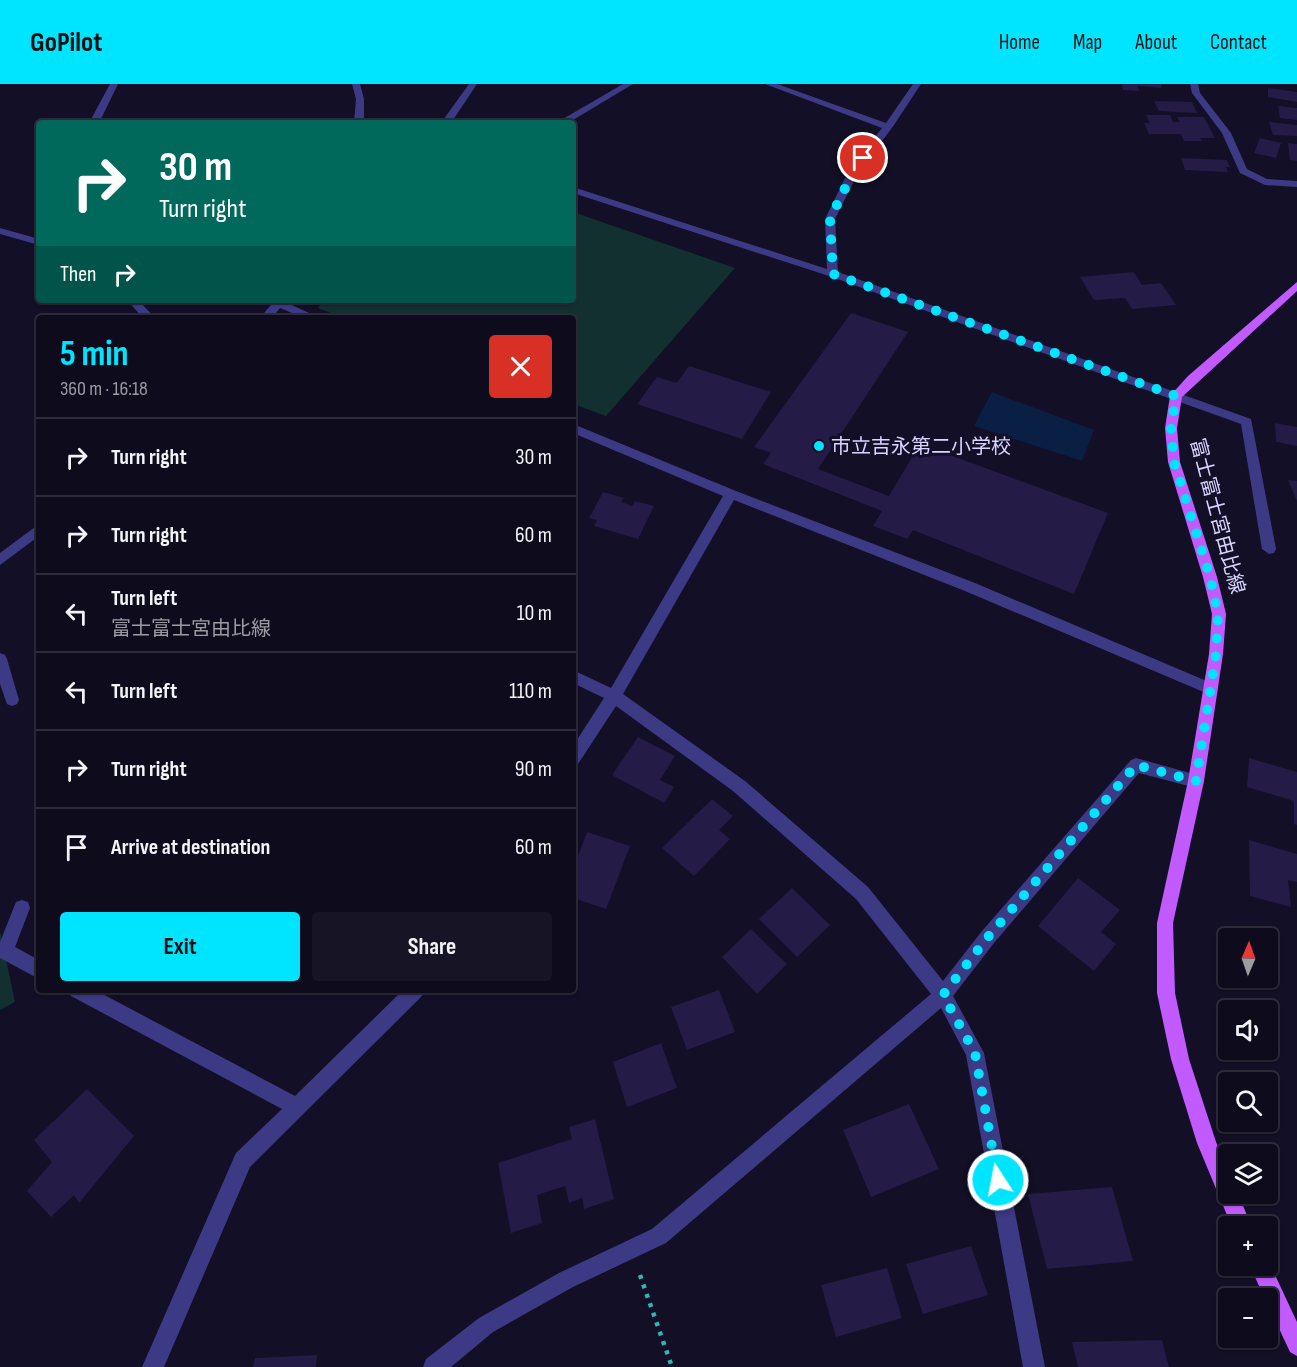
<!DOCTYPE html>
<meta charset="utf-8">
<style>
:root{--surface:#0e0b1c;--page:#171425;--text:#f1f3f6;--muted:#9b9ba3;--line:#2e2b3b;--accent:#00e5ff}
body{margin:0;font-family:"Sofia Sans Condensed","Noto Sans JP",sans-serif;background:var(--page);color:var(--text);height:100vh;display:flex;flex-direction:column;font-size:22px;white-space:nowrap}
*{box-sizing:border-box;margin:0}
p{font-size:20px;color:var(--muted)}
.icon{flex:none;width:33px;height:33px;fill:none;stroke:currentColor;stroke-width:2;stroke-linecap:round;stroke-linejoin:round}
.map{position:relative;flex:1;overflow:hidden}
.side{position:absolute;left:36px;top:231px;width:540px;height:678px;display:flex;flex-direction:column;background:var(--surface);border-radius:6px;box-shadow:0 2px 4px #0004,0 0 0 2px var(--line)}
.side>*{flex:none}
.hud{position:absolute;left:36px;top:36px;width:540px;height:183px;border-radius:6px;box-shadow:0 2px 4px #0004,0 0 0 2px var(--line);background:#00695c;color:#fff;overflow:hidden}
.needle{width:39px;rotate:2deg}
.buttons{position:absolute;left:1218px;top:844px;display:grid;gap:12px}
.buttons a{display:grid;place-items:center;width:60px;height:60px;border-radius:6px;background:var(--surface);box-shadow:0 2px 4px #0004,0 0 0 2px var(--line);font-size:30px}
.pin{position:absolute;display:grid;place-items:center;width:51px;height:51px;color:#fff;margin:-26px;border:3px solid #fff;border-radius:50%;box-shadow:0 2px 6px #0007}
.me{position:absolute;width:66px;margin:-33px;rotate:349deg;stroke-linejoin:round;filter:drop-shadow(0 0 4px #0008)}
.turn{display:flex;align-items:center;gap:21px;height:126px;padding:0 24px;font-size:27px}
.turn .icon{width:78px;height:78px;stroke-width:2.5}
.turn b{display:block;font-size:42px;line-height:51px}
.then{display:flex;align-items:center;height:57px;padding:0 24px;background:#0003;gap:12px;font-size:22px}
.round{display:grid;place-items:center;flex:none;width:63px;height:63px;border-radius:6px;background:var(--page)}
.headline{display:flex;align-items:center;justify-content:space-between;height:102px;padding:0 24px}
h1{font-size:36px;font-weight:700;line-height:45px;color:var(--accent)}
.cta{display:flex;gap:12px;margin-top:auto;padding:12px 24px}
.cta a{flex:1;height:69px;border-radius:6px;background:var(--accent);color:#111;font-size:24px;font-weight:700;line-height:69px;text-align:center}
.cta a+a{background:var(--page);color:var(--text)}
ul{padding:0;list-style:none}
li{display:flex;align-items:center;gap:18px;height:78px;padding:0 24px;border-top:2px solid var(--line)}
li div{flex:1}
li b{display:block;font-size:22px}
li em{font-style:normal}
header{display:flex;align-items:center;gap:36px;box-sizing:border-box;height:84px;padding:0 30px;background:var(--accent);color:#111}
header strong{font-size:28px}
nav{display:flex;gap:33px;margin-inline-start:auto;font-size:21px}
.map>svg:first-child{display:block}
.green{fill:#12302f}
.water{fill:#0a1f44}
.building{fill:#241b47}
.lines{fill:none;stroke-linecap:round;stroke-linejoin:round}
.path{stroke:#2fb8b0;stroke-width:4.5;stroke-dasharray:4 6;stroke-linecap:butt}
.minor{fill:#3d3a85;fill-rule:evenodd}
.major{fill:#c25bff;fill-rule:evenodd}
.route{stroke:#00e5ff;stroke-width:10;stroke-dasharray:0 18}
.poi-dot{fill:#00e5ff;stroke:#130f26;stroke-width:2}
.labels{text-anchor:middle;stroke-width:6;stroke-linejoin:round;paint-order:stroke}
.poi-label{font-size:20px;fill:#d9d4ff;stroke:#130f26;text-anchor:start}
.street-label{font-size:20px;fill:#d9d4ff;stroke:#130f26}
</style>
<header>
<strong>GoPilot</strong>
<nav><a>Home</a><a>Map</a><a>About</a><a>Contact</a></nav>
</header>
<div class="map">
<svg width="1297" height="1283" viewBox="0 0 1297 1283">
<rect width="100%" height="100%" fill="#130f26"/>
<path class="green" d="M573 128 735 184 606 332 573 320V234H344L318 224 324 216H573Z
M0 847 15 918 0 926Z"/>
<path class="water" d="M992 308 1094 346 1082 377 974 342Z"/>
<path class="building" d="M1122 0H1161L1162 4 1138 2 1139 7 1123 6Z
M1268 4 1297 8V18L1268 13Z
M1154 17 1192 18 1197 29 1159 27Z
M1278 22 1297 24V36L1280 34Z
M1146 31H1170L1173 38H1180L1177 33H1204L1215 54H1200L1202 57H1184L1181 50H1149L1144 39H1150Z
M1269 38 1297 41V52L1273 51Z
M1260 54 1281 59 1276 74 1254 69Z
M1288 59 1297 60V77L1290 76Z
M1181 74 1227 76 1230 83H1226L1228 88 1185 86Z
M1134 188 1142 201 1161 199 1176 221 1132 225 1125 214 1094 216 1080 193Z
M851 229 908 248 818 385 889 412 920 360 1108 429 1074 510 913 446 907 455 873 442 882 427 763 380 771 369 754 363Z
M689 282 771 308 742 355 637 320 657 293 677 299Z
M1275 339 1297 343V362L1276 358Z
M1288 396 1297 397V417Z
M603 408 624 414 621 418 632 422 635 417 654 422 638 455 594 442 597 436 589 434Z
M638 653 675 672 660 696 674 703 664 719 612 691Z
M1249 674 1297 688V741L1294 740V717L1247 703Z
M712 715 733 732 719 746 730 755 694 792 662 764Z
M587 748 630 762 606 825 573 814V785Z
M1249 756 1297 770V798L1288 796 1291 823 1250 812Z
M1078 794 1120 826 1101 848 1116 860 1094 887 1038 842Z
M792 804 830 841 797 873 759 835Z
M751 845 787 880 757 910 722 873Z
M719 906 735 948 687 966 671 923Z
M661 959 677 1004 627 1023 613 978Z
M87 1005 134 1052 79 1119 74 1111 51 1133 27 1107 52 1078 34 1056Z
M909 1020 939 1085 871 1113 843 1046Z
M595 1035 614 1115 584 1125 582 1114 569 1119 565 1102 537 1111 542 1139 511 1149 498 1079 572 1055 569 1043Z
M1112 1103 1133 1177 1047 1185 1028 1110Z
M971 1162 988 1211 923 1230 906 1180Z
M887 1184 902 1234 836 1253 821 1201Z
M1162 1256 1169 1283H1078L1072 1258Z
M317 1271 316 1283H253L255 1274Z"/>
<g class="lines">
<path class="path" d="M640 1191 672 1283"/>
<path class="minor" d="M110 0H118L99 39H89Z
M352 0H360L364 15V39H354L356 15Z
M469 0H477L451 39H441Z
M623 0H633L568 39H556Z
M765 0H777L886 39 913 0H921L894 41 858 89 835 135 838 188 1251 335 1276 465 1274 469 1269 470 1262 465 1241 340 829 192 573 109V103L827 185 825 135 848 88 882 44Z
M1190 0H1198L1200 9 1231 49 1247 85 1267 95 1297 97V103L1265 101 1240 89 1222 49 1192 9Z
M0 144 39 155V161L0 150Z
M127 216H138L155 234H143Z
M286 216 285 218 320 234H304L280 224 272 234H260L274 217Z
M573 340 736 407 975 499 1216 601 1218 605 1216 609 1211 611 1206 609 965 507 734 416 623 610 745 697 868 803 943 897 982 847 1131 676 1136 674 1201 692 1204 697 1201 702 1196 704 1139 689 994 859 953 912 984 969 1045 1283H1023L966 971 941 924 666 1159 573 1203 493 1248 451 1283H423L426 1275 479 1234 559 1189 652 1145 931 910 856 815 733 707 616 622 578 680 573 682V662L604 614 573 599V586L611 604 723 412 573 349Z
M39 440V452L0 481V469Z
M0 569 5 571 7 575 19 616 17 620 12 622 7 620 0 600Z
M22 816 28 818 30 824 15 863 39 876V895L0 874V858L16 818Z
M68 906H95L295 1012 403 906H425L422 912 250 1083 164 1283H142L236 1069 282 1025 71 912Z"/>
<path class="major" d="M1297 198V207L1182 313 1177 344 1180 378 1217 493 1226 530 1223 570 1204 697 1173 839 1175 909 1189 975 1216 1058 1228 1087V1110H1238L1252 1143H1232L1197 1059 1171 975 1157 909V839L1188 697 1209 570 1212 530 1203 493 1168 378 1165 344 1170 312 1188 292Z
M1268 1176 1297 1238V1272L1290 1268 1268 1221V1215H1265L1250 1182H1268Z"/>
</g>
<g class="lines">
<path class="route" d="M863 74 853 88 830 135 833 190 1176 312 1171 344 1174 378 1210 493 1218 530 1216 570 1196 697 1136 681 988 853 943 911 975 969 998 1096"/>
</g>
<circle class="poi-dot" cx="819" cy="362" r="6"/>
<g class="labels">
<g class="poi-label">
<text x="831" y="369">市立吉永第二小学校</text>
</g>
<g class="street-label">
<text transform="translate(1218 432) rotate(75)" y="7">富士富士宮由比線</text>
</g>
</g>
</svg>
<div class="buttons">
<a><svg class="needle" viewBox="-14 -14 28 28"><path d="M0-13l5 13h-10z" fill="#e53935"/><path d="M0 13l5-13h-10z" fill="#9b9ba3"/></svg></a>
<a><svg class="icon" aria-label="sound" viewBox="0 0 24 24"><path d="M4 9h4l5-4v14l-5-4H4zM17 9q2 3 0 6"/></svg></a>
<a><svg class="icon" aria-label="search" viewBox="0 0 24 24"><circle cx="10" cy="10" r="6"/><path d="M15 15l6 6"/></svg></a>
<a><svg class="icon" aria-label="layers" viewBox="0 0 24 24"><path d="M12 4l9 5-9 5-9-5zM3 14l9 5 9-5"/></svg></a>
<a>+</a>
<a>−</a>
</div>
<div class="pin" style="left:863px;top:74px;background:#d93025"><svg class="icon" aria-label="arrive" viewBox="0 0 24 24"><path d="M6 21V4h12l-3 4 3 4H6"/></svg></div>
<svg class="me" style="left:998px;top:1096px" viewBox="-20 -20 40 40"><circle r="17" fill="#00e5ff" stroke="#fff" stroke-width="3"/><path d="M0-11L8 9 0 5-8 9z" fill="#fff"/></svg>
<div class="hud">
<div class="turn"><svg class="icon" aria-label="right" viewBox="0 0 24 24"><path d="M7 20v-9h11M14 6l5 5-5 5"/></svg><div><b>30 m</b>Turn right</div></div>
<div class="then">Then<svg class="icon" aria-label="right" viewBox="0 0 24 24"><path d="M7 20v-9h11M14 6l5 5-5 5"/></svg></div>
</div>
<section class="side">
<div class="headline"><div><h1>5 min</h1><p>360 m · 16:18</p></div><a class="round" style="background:#d93025;color:#fff"><svg class="icon" aria-label="close" viewBox="0 0 24 24"><path d="M6 6l12 12M18 6L6 18"/></svg></a></div>
<ul>
<li><svg class="icon" aria-label="right" viewBox="0 0 24 24"><path d="M7 20v-9h11M14 6l5 5-5 5"/></svg><div><b>Turn right</b></div><em>30 m</em></li>
<li><svg class="icon" aria-label="right" viewBox="0 0 24 24"><path d="M7 20v-9h11M14 6l5 5-5 5"/></svg><div><b>Turn right</b></div><em>60 m</em></li>
<li><svg class="icon" aria-label="left" viewBox="0 0 24 24"><path d="M17 20v-9H6M10 6l-5 5 5 5"/></svg><div><b>Turn left</b><p>富士富士宮由比線</p></div><em>10 m</em></li>
<li><svg class="icon" aria-label="left" viewBox="0 0 24 24"><path d="M17 20v-9H6M10 6l-5 5 5 5"/></svg><div><b>Turn left</b></div><em>110 m</em></li>
<li><svg class="icon" aria-label="right" viewBox="0 0 24 24"><path d="M7 20v-9h11M14 6l5 5-5 5"/></svg><div><b>Turn right</b></div><em>90 m</em></li>
<li><svg class="icon" aria-label="arrive" viewBox="0 0 24 24"><path d="M6 21V4h12l-3 4 3 4H6"/></svg><div><b>Arrive at destination</b></div><em>60 m</em></li>
</ul>
<div class="cta"><a>Exit</a><a>Share</a></div>
</section>
</div>
